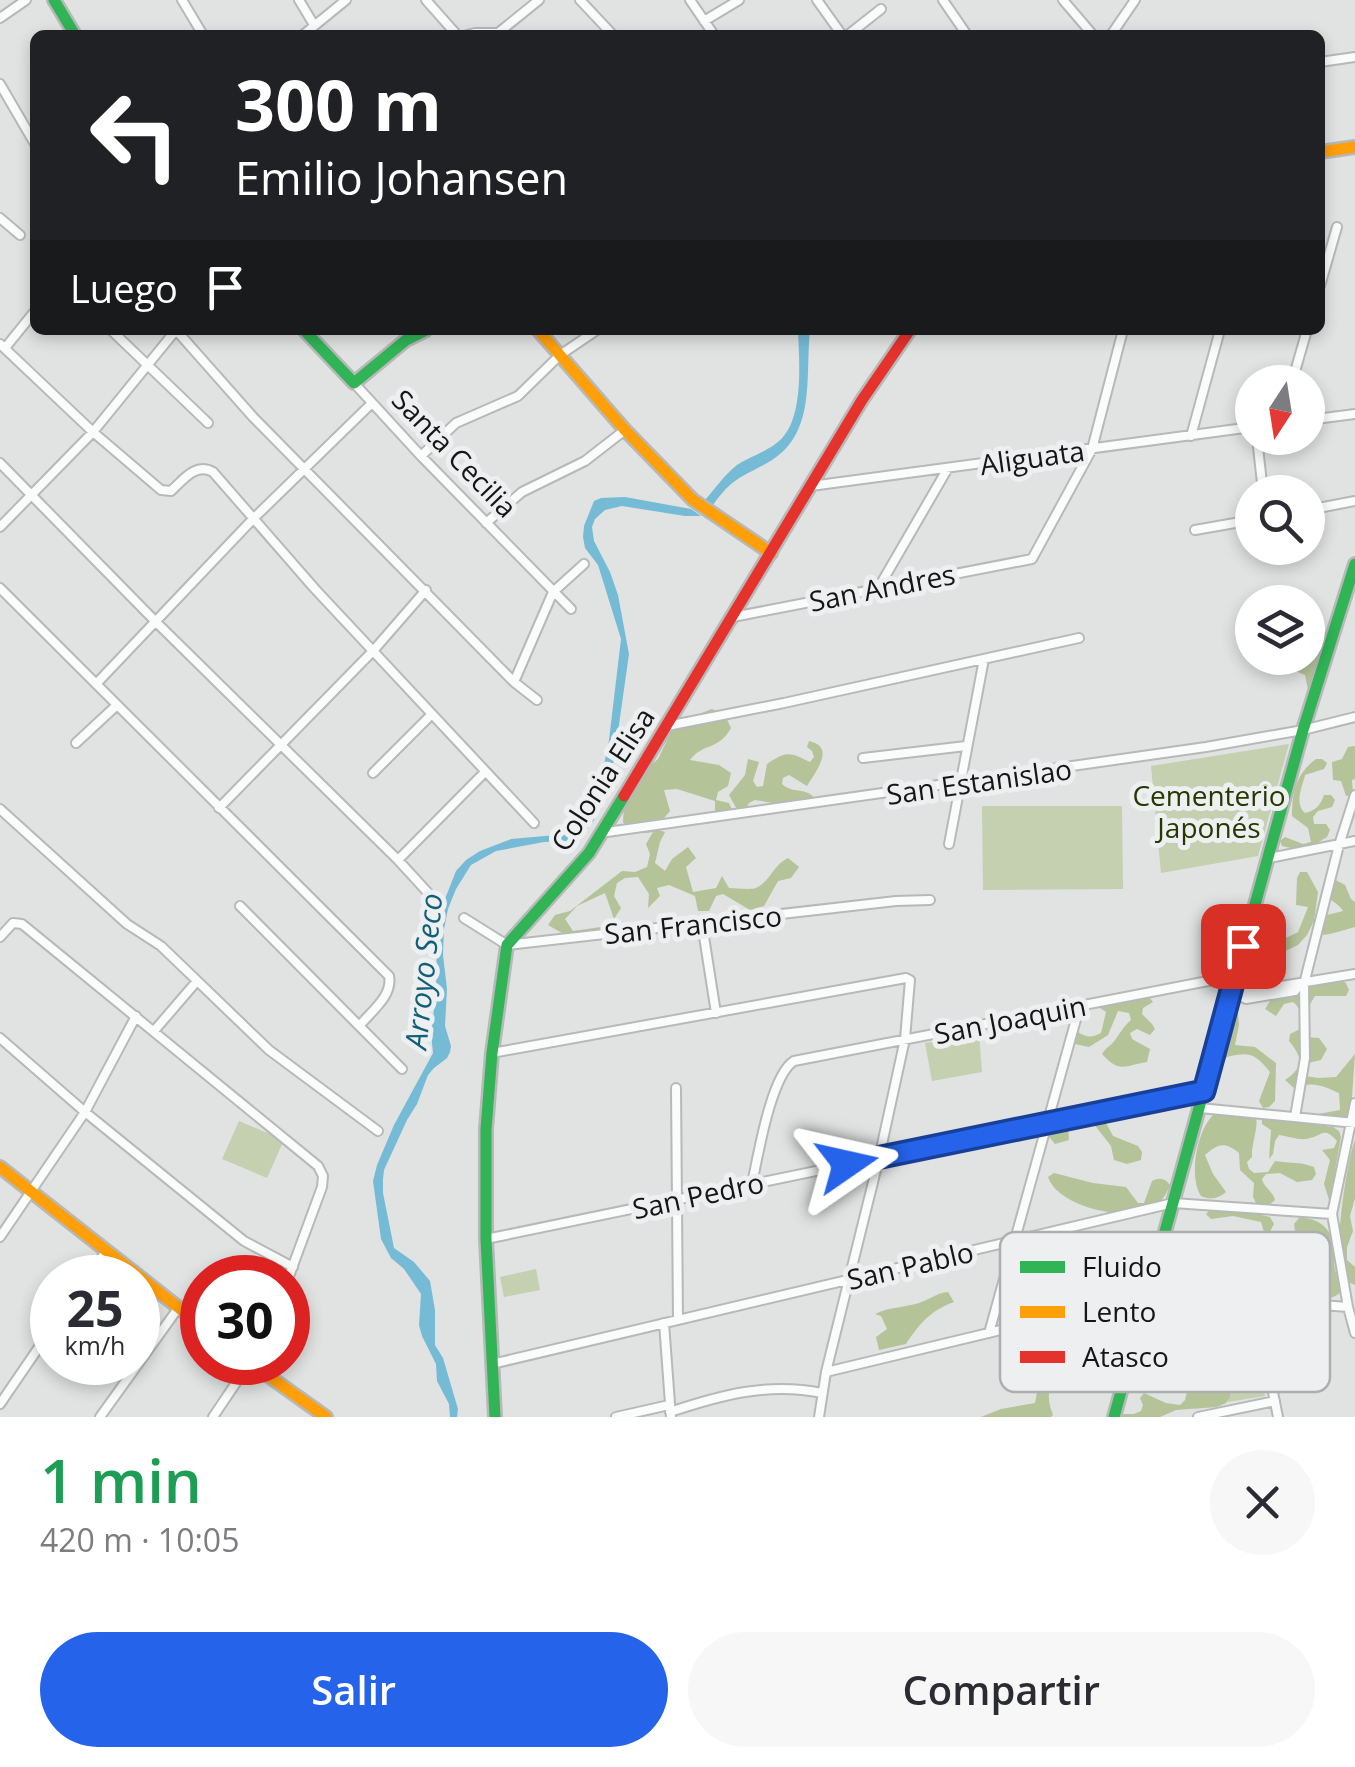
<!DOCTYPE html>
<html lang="es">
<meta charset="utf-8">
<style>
:root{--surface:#fff;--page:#f7f7f7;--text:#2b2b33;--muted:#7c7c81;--accent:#2563eb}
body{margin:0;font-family:"Open Sans",sans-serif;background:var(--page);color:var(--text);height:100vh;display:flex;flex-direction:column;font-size:38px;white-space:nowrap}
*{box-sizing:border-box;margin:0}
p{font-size:32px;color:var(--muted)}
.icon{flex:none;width:55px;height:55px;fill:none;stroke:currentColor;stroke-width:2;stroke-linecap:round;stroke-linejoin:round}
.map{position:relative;height:1417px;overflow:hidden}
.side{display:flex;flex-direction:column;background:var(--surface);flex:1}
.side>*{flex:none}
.guide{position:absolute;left:30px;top:30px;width:1295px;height:305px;border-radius:15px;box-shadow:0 5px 15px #0003;background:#202124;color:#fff;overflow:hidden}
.needle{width:65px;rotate:192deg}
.buttons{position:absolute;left:1235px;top:365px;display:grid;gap:20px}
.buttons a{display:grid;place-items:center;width:90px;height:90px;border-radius:50%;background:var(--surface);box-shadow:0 5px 15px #0003;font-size:50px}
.speed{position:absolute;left:30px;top:1255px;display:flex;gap:20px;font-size:50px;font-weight:700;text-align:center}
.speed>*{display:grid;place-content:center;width:130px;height:130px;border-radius:50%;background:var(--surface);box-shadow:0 5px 15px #0003;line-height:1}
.speed small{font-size:25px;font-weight:400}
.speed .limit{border:15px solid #d22;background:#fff;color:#111}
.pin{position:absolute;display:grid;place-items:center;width:85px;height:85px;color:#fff;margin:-42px;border-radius:20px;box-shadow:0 5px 15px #0006}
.me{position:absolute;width:110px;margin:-55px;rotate:79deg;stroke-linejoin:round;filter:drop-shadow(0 0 8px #0008)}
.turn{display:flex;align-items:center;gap:35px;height:210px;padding:0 40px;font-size:45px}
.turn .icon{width:130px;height:130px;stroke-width:2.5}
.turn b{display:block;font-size:70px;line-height:85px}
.then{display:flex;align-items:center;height:95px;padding:0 40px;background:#0003;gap:20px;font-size:38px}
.round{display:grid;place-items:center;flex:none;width:105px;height:105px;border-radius:52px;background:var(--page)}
.overview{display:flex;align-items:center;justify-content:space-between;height:170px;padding:0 40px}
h1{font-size:60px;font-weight:600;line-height:75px;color:#1e9e55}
.cta{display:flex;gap:20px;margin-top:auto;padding:20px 40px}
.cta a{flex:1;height:115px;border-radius:60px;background:var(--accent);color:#fff;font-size:40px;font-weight:600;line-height:115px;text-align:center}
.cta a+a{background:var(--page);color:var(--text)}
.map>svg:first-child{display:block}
</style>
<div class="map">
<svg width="1355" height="1417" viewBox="0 0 1355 1417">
<rect width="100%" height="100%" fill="#e1e2e2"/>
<!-- green -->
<path fill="#c4d0b0" d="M1289,744L1258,856L1161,873L1151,766Z
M982,806H1122L1123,889L983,890Z
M979,1034L982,1072L932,1081L925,1043Z
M239,1121L284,1140L267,1178L222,1159Z
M536,1269L540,1290L504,1297L500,1277Z
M1257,1355L1265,1396L1228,1402L1221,1362Z"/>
<!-- forest -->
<path fill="#b5c399" d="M1314,625L1320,626L1327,637L1313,684L1308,690L1305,675L1286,667V664L1292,659L1308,662L1319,651V644L1308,641V631Z
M712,709L725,715L731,728C718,751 704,742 690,760L719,765L731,773L728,786L718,792L716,800L729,803L734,814L730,813L727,819L715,812V801L677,789L664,790L670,811L655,829L665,832L660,842L655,863L665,871L672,859L688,847L696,858L686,867L693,892L716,888L722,876L729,888C737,888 749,890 756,888C770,882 773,865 788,858L799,867L791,878L778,881L764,906L750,910L723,894L716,896L709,911H698L695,896L669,885L657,888L660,896L648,908L649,894L638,877L625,878L617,883L614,896L621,908L614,919L605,893L577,906L565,919L573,931L601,927L614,931C580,943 579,943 548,925L555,915L570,911L622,871L635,872L647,867L650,854L646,844L653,832C640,835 633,832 623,822L625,788L658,759L671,732L699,714Z
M809,741C836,747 816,771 807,786L789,775L783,778L782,784C791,793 804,788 813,796L811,800L792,806L755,800L749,803L746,809L739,813L729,795L745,775L748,759L759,762L753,781L757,787L763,786L767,764C787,751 789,752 810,762L814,757L812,751L807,747Z
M1355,746V779L1352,780L1353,795L1346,796L1341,781L1333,780L1332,762L1342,759L1348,747Z
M1316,759H1322L1327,763L1324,769L1305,775C1302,788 1294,803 1305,813C1315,811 1321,805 1324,795H1331L1335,800L1332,807L1318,811L1313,817L1314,824H1326L1330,830L1327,837L1304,851L1282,846L1280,841L1285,837L1303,844L1311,842L1308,828L1292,816C1292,794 1296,773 1316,759Z
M1300,872H1307L1318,892L1314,921L1307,935L1298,945L1256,965H1239C1247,952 1251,948 1267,946L1257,936L1265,924L1270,926L1268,933L1272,939L1278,942L1298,932L1308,907L1296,905L1297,878Z
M1332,878L1345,885L1351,899L1355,902V927C1347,929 1327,936 1320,935L1323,916L1343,911C1338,903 1332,902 1327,896Z
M1334,977L1346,983L1349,990L1346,996H1315L1307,1009L1306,1037L1319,1038L1327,1049L1321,1060L1308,1063L1304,1069L1306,1076L1318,1078L1336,1077L1355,1054L1351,1111L1345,1119L1318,1114L1340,1110L1339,1093C1323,1086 1311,1080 1295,1089L1285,1080C1304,1067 1303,1058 1289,1041L1290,1034L1302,1028C1303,1018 1301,1008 1293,1002L1284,1004L1276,1016L1265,1009L1272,998Z
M1140,995L1148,996L1153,1002L1143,1008L1142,1014L1152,1024L1155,1029L1150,1035L1137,1029L1130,1033L1132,1039L1150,1049L1147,1062C1124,1066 1119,1073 1102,1054C1106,1047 1111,1046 1115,1040C1121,1032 1123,1027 1131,1020L1129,1013L1118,1011L1108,1035L1089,1047L1075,1044L1069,1039L1075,1030C1085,1037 1090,1039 1101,1033L1106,1012L1100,1008L1098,1002Z
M1231,1012L1238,1013L1239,1025L1235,1045L1255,1047L1276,1063L1275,1101L1269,1107L1263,1108L1259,1101L1270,1072C1256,1054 1249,1051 1227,1057L1220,1066V1077L1215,1081L1210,1076Z
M1076,1112C1101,1113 1102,1114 1113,1136L1138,1146L1142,1152L1141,1160L1127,1164L1114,1160L1111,1146L1093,1123L1073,1121L1068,1125L1069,1140L1055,1144L1046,1133V1125L1067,1113Z
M1217,1112L1255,1114C1260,1126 1251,1143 1252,1157L1247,1162L1249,1169L1254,1173L1268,1172L1275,1161C1292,1164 1299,1161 1314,1167L1316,1174L1312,1180L1297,1182L1280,1173L1266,1174L1262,1179C1264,1188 1273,1191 1275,1200C1269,1206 1264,1207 1256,1203L1253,1197L1254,1183L1240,1170L1239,1153C1225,1142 1219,1143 1205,1155L1213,1174L1226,1192C1218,1199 1210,1200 1201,1196C1188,1177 1197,1125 1217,1112Z
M1267,1113H1289L1309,1124L1333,1127L1339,1131L1341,1137L1335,1170V1191L1331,1206L1324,1184L1330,1160L1322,1150L1334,1148L1337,1141C1323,1125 1322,1137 1306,1139C1298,1140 1287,1136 1279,1135L1275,1141L1273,1154L1269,1159L1271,1130L1262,1124V1117Z
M1355,1140V1198L1350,1216L1353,1231L1347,1247V1260L1355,1267V1285L1346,1281C1344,1274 1341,1266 1340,1258C1336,1238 1347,1160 1355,1140Z
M1054,1173L1093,1183L1126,1187L1138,1203H1144L1152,1181C1160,1177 1165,1178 1170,1185C1167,1193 1163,1200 1156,1205C1132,1224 1058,1208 1048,1177Z
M1211,1209L1250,1212L1270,1217L1274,1224C1267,1237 1265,1243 1252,1249L1256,1262V1268L1241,1266C1233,1258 1228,1253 1232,1241H1254L1264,1232L1261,1222L1233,1216L1211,1219L1206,1214Z
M1299,1218C1316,1217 1331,1227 1334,1245C1335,1254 1333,1262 1335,1270C1338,1280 1341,1283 1340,1293C1311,1312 1279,1300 1248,1294V1286L1268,1284L1273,1280L1287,1282C1296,1294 1300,1295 1315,1293C1322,1284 1328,1279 1322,1268L1311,1267L1303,1274L1300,1267L1318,1256L1319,1249L1310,1237L1295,1231L1294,1224Z
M1079,1228C1080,1241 1067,1249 1068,1262L1082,1266L1089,1265L1100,1232L1106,1237L1104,1251L1109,1255L1124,1237L1139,1236L1146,1240L1148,1247L1146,1257C1133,1265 1101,1271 1084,1275L1085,1285L1120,1286L1128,1288L1127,1295C1094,1311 1038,1335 1003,1321C994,1313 990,1302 997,1291L1024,1285L1042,1297H1049C1058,1284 1051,1297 1054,1282C1057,1264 1068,1242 1079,1228Z
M948,1292L954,1302C931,1310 919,1324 906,1344L879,1350L876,1337L887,1329L881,1316L875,1314C890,1306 909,1308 924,1301C934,1297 937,1293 948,1292Z
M1212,1352H1219L1230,1381V1397L1226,1403L1217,1407L1176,1410L1160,1417H1118V1414H1134L1141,1411L1143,1405L1140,1398L1144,1393L1166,1403L1180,1405L1185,1400L1187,1392L1178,1380L1177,1373L1191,1370L1197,1375L1201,1387L1212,1386L1208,1360Z
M1099,1353L1112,1360C1096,1379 1083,1373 1061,1370C1049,1388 1045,1394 1053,1415L1051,1417H981L1001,1409L1035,1403L1038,1387L1031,1374L1039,1364L1051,1365L1076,1356Z"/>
<!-- water -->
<path fill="#76bbd5" d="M798,330H810C805,378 817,436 767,463C740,478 732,478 713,505L705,500C715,489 724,475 737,465C751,455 771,451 783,437C804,413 799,359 798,330Z
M625,497L691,509L701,516H685L622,506L605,510L595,519L592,527L594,541L610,572L618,595L629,654L614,760L605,794L593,822L582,835L566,841L544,842L496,851L471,865L456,889L448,909L444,929L443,955L447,989L445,1026L451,1046L450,1052L447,1058L434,1068L428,1075L417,1104L407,1120L384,1170L383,1179V1193L394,1248L414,1262L430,1281L435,1310V1345L443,1358L458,1409L457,1417H450L449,1404L437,1381L436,1364L422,1336L419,1325L421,1294L404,1269L391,1258L381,1239L373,1181L377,1165L394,1125L433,1053L431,1033L436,993L437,931L443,904L456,871L466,860L480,851L511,839L556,835L573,830L590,814L600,785L609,740L621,639L598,565L585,548L583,537L584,526L594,501L601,498Z"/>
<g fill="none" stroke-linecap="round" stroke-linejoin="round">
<defs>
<path id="street" d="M182,0L203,35
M299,0L314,25
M426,0L457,35
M580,0L613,35
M690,0L714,35
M817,0L842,35
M943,0L967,35
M1063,0L1093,35
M0,18L26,0
M704,21L739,0
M303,35L346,0
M467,35L475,33H498L539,0
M848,35L881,9
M1111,35L1135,0
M1320,62L1355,57
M0,84L35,144
M0,218L20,235
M1320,286L1337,227
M111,330L208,423
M176,330L253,417L514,682L537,700
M0,344L93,432L161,490L171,491C183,480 196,462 213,472L315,589L534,823
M5,348L35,311
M1292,382L1307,330
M354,383L421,456L571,609
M1308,420L1355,414
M1191,436L1220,330
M1257,438L1263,492
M421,456L456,423L518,396L560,355L597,330
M0,463L155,621L398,860L431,896
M811,486L1252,427
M1308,510L1355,501
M486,523L522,492L585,461L625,430
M0,527L93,432L176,330
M1195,530L1252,520
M879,587L948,468
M0,588L389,976C393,995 372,1011 360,1025
M733,617L1032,559L1092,449L1123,330
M514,682L553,592L584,564
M96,684L253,519L372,403
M667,726L784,703L1079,638
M76,743L117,705
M863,758L966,746
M373,773L432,714
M219,808L373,651L426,590
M0,809L127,924L161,946L269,1050L378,1131
M600,833L1206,747L1303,730L1355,717
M949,844L984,659
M1269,858L1355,841
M398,860L485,772
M240,906L402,1069
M464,918L507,945L896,901L930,900
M702,924L716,1013
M0,937L13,923L22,924L318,1166L323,1176L322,1187L288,1279
M1238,995L1246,999L1295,991L1299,985
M1241,995L1245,992L1355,974
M154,1031L197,981
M0,1038L85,1112L244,1241L293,1267
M492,1053L906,978L910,980L905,1039L879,1158L826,1372L819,1417
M676,1088L678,1320
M1355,1103L1332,1214L1348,1307L1355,1333
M1200,1108L1355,1123
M1295,1117L1305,1058L1304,984L1339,845L1355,795
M752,1184C758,1156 771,1075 794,1061L1234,976
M0,1237L85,1112L136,1016
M486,1239L1204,1091
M88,1278L106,1251
M1148,1292L1348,1307
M1254,1299L1278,1417
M664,1323L671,1417
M989,1333L1080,1005
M492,1364L1173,1203L1332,1214
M826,1372L1146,1295
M0,1404L52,1328
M670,1412C721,1395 768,1382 822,1393
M100,1417L179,1307
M213,1417L250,1362
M616,1417L669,1405
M1198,1417L1275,1401"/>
<path id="fast" d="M54,0L75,35
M304,330L354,383L406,340L426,330
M495,1417L486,1239V1129L492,1053L507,945L589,853L624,796
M1114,1417L1303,730L1355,564"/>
<path id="slow" d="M1320,152L1355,147
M538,330L625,430L693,500L771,553
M0,1167L202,1326
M249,1362L326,1417"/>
<path id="jam" d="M624,796L862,400L910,330"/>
</defs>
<!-- street casing -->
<use href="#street" stroke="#b7b8b8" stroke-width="12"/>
<!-- fast casing -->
<use href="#fast" stroke="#b7b8b8" stroke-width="16"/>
<!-- slow casing -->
<use href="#slow" stroke="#b7b8b8" stroke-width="16"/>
<!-- jam casing -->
<use href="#jam" stroke="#b7b8b8" stroke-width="16"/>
<!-- street -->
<use href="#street" stroke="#fafbfb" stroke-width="8"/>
<!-- fast -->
<use href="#fast" stroke="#30b455" stroke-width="11"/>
<!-- slow -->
<use href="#slow" stroke="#ff9f0a" stroke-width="11"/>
<!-- jam -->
<use href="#jam" stroke="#e5322d" stroke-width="11"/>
</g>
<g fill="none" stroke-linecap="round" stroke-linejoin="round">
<defs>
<path id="route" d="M847,1164L1204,1091L1243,946"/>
</defs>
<!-- route casing -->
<use href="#route" stroke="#184099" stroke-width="25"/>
<!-- route -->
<use href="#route" stroke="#2563eb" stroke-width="18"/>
</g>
<g text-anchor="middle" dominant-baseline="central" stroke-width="10" stroke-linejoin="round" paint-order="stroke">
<!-- street labels -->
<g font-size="28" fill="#151616" stroke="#edeff1">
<text transform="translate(455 453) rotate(46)">Santa Cecilia</text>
<text transform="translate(1032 457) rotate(-8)">Aliguata</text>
<text transform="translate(882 587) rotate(-11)">San Andres</text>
<text transform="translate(602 779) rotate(-57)">Colonia Elisa</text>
<text transform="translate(979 781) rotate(-8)">San Estanislao</text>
<text transform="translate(693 924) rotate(-6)">San Francisco</text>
<text transform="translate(1010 1019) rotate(-11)">San Joaquin</text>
<text transform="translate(698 1195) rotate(-12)">San Pedro</text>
<text transform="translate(910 1265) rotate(-13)">San Pablo</text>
</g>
<!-- park labels -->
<g font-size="28" fill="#293700" stroke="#edeff1">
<text x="1209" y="795">Cementerio<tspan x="1209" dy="32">Japonés</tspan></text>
</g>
<!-- water labels -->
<g font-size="30" font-style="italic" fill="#115f79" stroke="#edeff1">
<text transform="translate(423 971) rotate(-84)">Arroyo Seco</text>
</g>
</g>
<!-- legend -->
<rect x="1000" y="1232" width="330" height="160" rx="15" fill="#edeff1" stroke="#acaeaf" stroke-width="2.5"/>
<rect x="1020" y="1261" width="45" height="12" fill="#30b455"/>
<rect x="1020" y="1306" width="45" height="12" fill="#ff9f0a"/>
<rect x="1020" y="1351" width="45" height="12" fill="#e5322d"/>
<g font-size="28" fill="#151616">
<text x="1082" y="1277">Fluido</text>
<text x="1082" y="1322">Lento</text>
<text x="1082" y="1367">Atasco</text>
</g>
</svg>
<div class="buttons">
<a><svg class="needle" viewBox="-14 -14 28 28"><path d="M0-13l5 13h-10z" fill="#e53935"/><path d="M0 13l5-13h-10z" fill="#7c7c81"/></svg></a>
<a><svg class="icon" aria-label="search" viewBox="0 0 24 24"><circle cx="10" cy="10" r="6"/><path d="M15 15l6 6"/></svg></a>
<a><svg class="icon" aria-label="layers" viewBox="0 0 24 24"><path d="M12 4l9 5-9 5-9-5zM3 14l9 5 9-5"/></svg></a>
</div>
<div class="speed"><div>25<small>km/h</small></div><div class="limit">30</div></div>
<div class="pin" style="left:1243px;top:946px;background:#d93025"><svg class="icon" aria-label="arrive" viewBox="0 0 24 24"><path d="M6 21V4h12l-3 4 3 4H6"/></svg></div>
<svg class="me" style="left:847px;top:1164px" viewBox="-20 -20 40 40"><path d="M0-17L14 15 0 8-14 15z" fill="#2563eb" stroke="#fff" stroke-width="4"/></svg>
<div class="guide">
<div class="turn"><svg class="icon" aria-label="left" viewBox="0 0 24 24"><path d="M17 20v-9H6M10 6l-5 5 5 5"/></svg><div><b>300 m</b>Emilio Johansen</div></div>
<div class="then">Luego<svg class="icon" aria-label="arrive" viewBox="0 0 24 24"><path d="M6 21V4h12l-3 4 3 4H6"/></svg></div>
</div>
</div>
<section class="side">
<div class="overview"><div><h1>1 min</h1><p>420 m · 10:05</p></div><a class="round"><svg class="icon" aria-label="close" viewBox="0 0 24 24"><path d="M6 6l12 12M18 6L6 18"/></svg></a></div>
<div class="cta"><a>Salir</a><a>Compartir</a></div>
</section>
